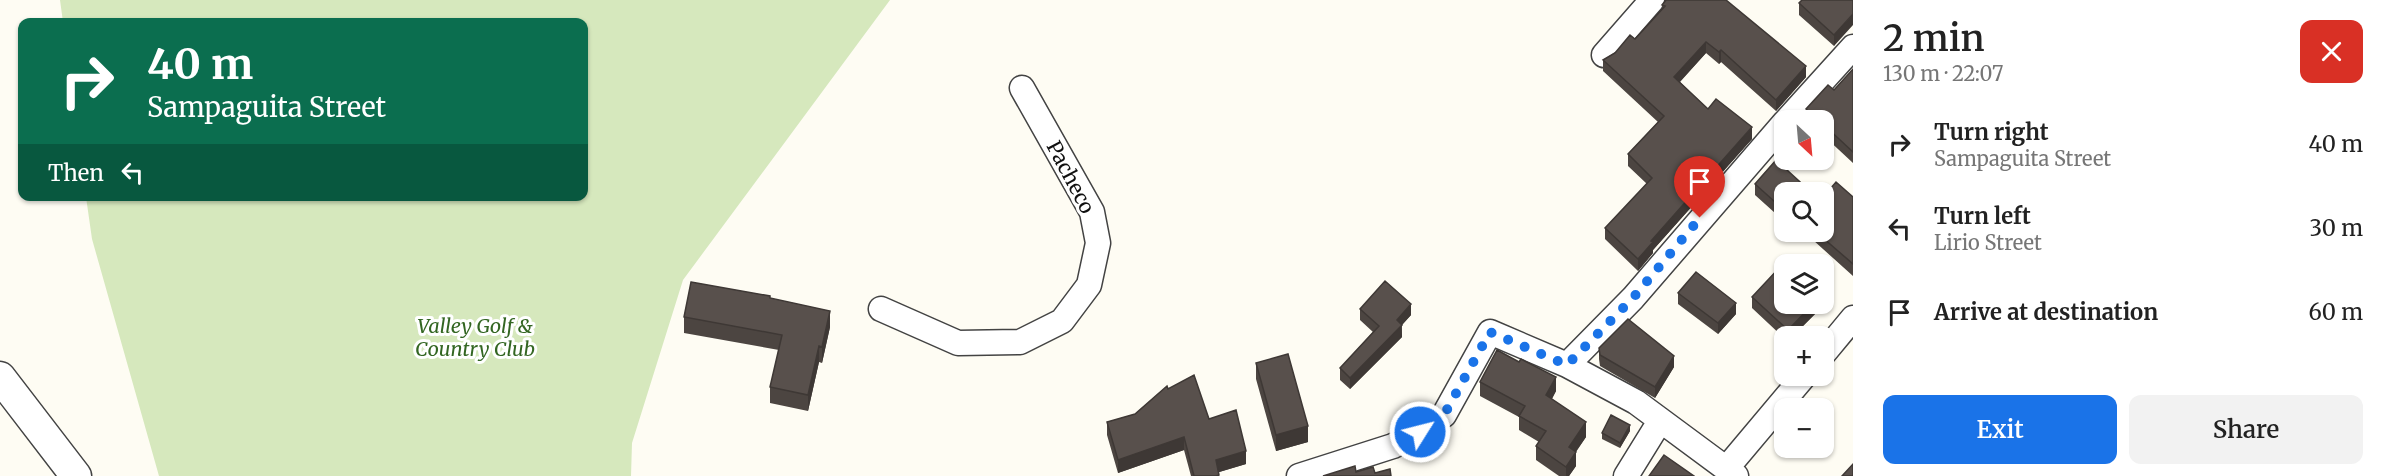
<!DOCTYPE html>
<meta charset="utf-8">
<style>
:root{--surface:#fff;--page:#f2f2f2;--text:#222;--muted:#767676;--accent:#1a73e8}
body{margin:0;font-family:Merriweather,serif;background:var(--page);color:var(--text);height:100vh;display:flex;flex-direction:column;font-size:22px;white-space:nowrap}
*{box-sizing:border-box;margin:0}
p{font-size:20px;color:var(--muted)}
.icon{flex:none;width:33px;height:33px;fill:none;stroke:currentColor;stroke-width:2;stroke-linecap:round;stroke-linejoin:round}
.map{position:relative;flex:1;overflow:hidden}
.sheet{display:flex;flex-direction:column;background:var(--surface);width:540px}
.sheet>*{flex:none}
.hud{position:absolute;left:18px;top:18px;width:570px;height:183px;border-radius:12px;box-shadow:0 2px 4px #0004;background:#0b6e4f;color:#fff;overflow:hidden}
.needle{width:39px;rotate:154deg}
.fabs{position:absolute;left:1774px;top:110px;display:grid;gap:12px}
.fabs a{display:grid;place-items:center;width:60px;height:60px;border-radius:12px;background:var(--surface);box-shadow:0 2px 4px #0004;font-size:30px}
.pin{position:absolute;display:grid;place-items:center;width:51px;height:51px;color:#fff;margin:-62px -26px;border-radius:50% 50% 50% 0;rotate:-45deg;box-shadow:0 0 6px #0007}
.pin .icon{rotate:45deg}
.me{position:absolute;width:66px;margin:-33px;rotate:54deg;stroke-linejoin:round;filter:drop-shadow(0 0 4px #0008)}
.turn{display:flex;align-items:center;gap:21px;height:126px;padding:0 30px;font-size:27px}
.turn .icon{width:78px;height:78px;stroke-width:2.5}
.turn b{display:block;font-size:42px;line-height:51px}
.then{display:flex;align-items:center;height:57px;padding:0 30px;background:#0003;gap:12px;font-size:22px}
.round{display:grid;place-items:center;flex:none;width:63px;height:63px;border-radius:12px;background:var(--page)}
.summary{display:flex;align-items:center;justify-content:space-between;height:102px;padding:0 30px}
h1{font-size:36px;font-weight:600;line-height:45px}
.primary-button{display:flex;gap:12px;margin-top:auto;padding:12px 30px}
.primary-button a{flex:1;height:69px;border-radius:12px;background:var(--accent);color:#fff;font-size:24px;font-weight:600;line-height:69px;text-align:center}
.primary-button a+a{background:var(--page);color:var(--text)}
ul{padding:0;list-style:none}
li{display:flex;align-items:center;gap:18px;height:84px;padding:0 30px}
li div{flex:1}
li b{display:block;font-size:22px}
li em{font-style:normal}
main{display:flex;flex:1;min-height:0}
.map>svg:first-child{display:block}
</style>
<main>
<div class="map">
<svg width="1853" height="476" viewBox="0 0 1853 476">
<rect width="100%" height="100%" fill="#fefcf3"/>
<!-- green -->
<path fill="#d6e8bd" d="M60,0H890L683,280L632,443L631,476H159L92,239L86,197L584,196V22H63Z"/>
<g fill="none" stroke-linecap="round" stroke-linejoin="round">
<defs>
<path id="minor" d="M1604,55L1652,0
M1787,120L1853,47
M881,309L958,343L1020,342L1062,321L1089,285L1098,243L1092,212L1022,88
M1824,353L1853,318
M1567,365L1633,298L1785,122
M1726,469L1805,375
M1299,476L1393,446L1420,432L1444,415L1490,332L1567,365L1636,402L1736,476
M1626,476L1660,421"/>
<path id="tertiary" d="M0,377L76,476"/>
</defs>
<!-- minor casing -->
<use href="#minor" stroke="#434343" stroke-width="27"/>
<!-- tertiary casing -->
<use href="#tertiary" stroke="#434343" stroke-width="33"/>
<!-- minor -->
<use href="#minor" stroke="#fff" stroke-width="24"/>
<!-- tertiary -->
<use href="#tertiary" stroke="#fff" stroke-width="30"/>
</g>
<!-- wall -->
<path fill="#4c4541" d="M1853,0L1834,46L1799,15V3Z
M1662,5L1806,77L1776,111L1721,62L1719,64L1706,53L1680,82L1708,109L1752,139L1653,250V253L1638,271L1605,239V228L1647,184L1628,166V154L1658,122L1603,71V60L1635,39L1662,9Z
M1853,69V163L1824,136V120H1806V109L1834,90Z
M1755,184L1785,192V222L1755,195Z
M1853,197V276L1803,231H1824Z
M1678,293L1736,314L1718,334L1678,304Z
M1752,297L1816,303V313L1793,336H1785V339L1752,308Z
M770,298L830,327L822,363L819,362L808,411L770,403V387L779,350L684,333V317Z
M1360,309L1411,315L1402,325V337L1350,389L1340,380V368L1373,332L1360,320Z
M1599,348L1674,367L1655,398L1600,366L1599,359Z
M1256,363L1308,442L1276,451L1256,379Z
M1480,382L1556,391L1552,399L1586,437L1576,452V466L1569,476H1559L1536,460V446L1539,442L1519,430V417L1480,396Z
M1168,389L1246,464L1219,472V476H1191L1184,450L1118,473L1107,435V422L1135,414Z
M1630,431L1620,448L1602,439V433Z"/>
<!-- shaded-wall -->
<path fill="#3e3835" d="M1853,14V25L1834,46V35Z
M1706,42V53L1674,88V77Z
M1721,50V62L1719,64V52Z
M1806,66V77L1776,111V100Z
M1752,127V139L1653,250V253L1638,271V259L1651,241Z
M1736,303V314L1718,334V323Z
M1814,303H1816V313L1793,336H1788V330Z
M1411,304V315L1401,326L1402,337L1350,389V378L1397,320Z
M830,311V327L822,363V347Z
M819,346V362L808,411V395Z
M1674,356V367L1655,398V387Z
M1556,377V391L1546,409V395Z
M1586,422V437L1569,461V447Z
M1630,425V431L1620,448V443Z
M1308,426V442L1276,451V435Z
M1184,437V450L1118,473V460Z
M1246,451V464L1216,473V460Z
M1576,452V466L1569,476H1566V467Z"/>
<!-- building -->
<path fill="#58504c" stroke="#3e3835" stroke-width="1.5" d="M1666,0H1726L1806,66L1776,100L1721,50L1719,52L1706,42L1674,77L1708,109L1716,99L1752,127L1651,241L1653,242L1638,259L1605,228L1652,178L1628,154L1664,116L1603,60L1615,53L1630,35L1635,39L1665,6L1662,5Z
M1802,0H1853V14L1834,35L1799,3Z
M1853,69V152L1824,125V120H1819L1806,109L1828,85L1834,90Z
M1776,160L1811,192H1785V211L1755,184Z
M1836,182L1853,197V264L1815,231H1824V196Z
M1780,267L1785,272V303H1814L1788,330L1752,297Z
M1696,272L1736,303L1718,323L1678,293Z
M1385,281L1411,304L1397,320L1402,325L1350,378L1340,368L1379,326L1360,309Z
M691,282L770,296V298L830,311L822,347L819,346L808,395L770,387L782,335L684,317Z
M1628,319L1674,356L1655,387L1600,355L1599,348Z
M1497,350L1519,362L1521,359L1556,377L1546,395L1586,422L1569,447L1576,452L1566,467L1536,446L1546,431L1519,416L1525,406L1480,382Z
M1288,354L1308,426L1276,435L1256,363Z
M1194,375L1209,419L1236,410L1246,451L1216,460L1219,475L1216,476H1194L1184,437L1118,460L1107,422L1135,414L1167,386L1168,389Z
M1611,415L1630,425L1620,443L1602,433Z
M1664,455L1694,476H1649Z
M1853,464V476H1842Z
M1355,466L1356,472L1373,467L1375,473L1390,469L1391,476H1323Z"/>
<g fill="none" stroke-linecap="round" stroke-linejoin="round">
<!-- route -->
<path stroke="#1a73e8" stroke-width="10" stroke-dasharray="0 18" d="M1420,432L1444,415L1490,332L1567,365L1633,298L1700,218"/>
</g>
<g text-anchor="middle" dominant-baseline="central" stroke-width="6" stroke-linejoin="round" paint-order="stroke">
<!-- street labels -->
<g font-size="20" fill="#101010" stroke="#fff">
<text transform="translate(1071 177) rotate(62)">Pacheco</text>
</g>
<!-- park labels -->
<g font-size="20" font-style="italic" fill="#362" stroke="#fff">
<text x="475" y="325">Valley Golf &amp;<tspan x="475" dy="23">Country Club</tspan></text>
</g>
</g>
</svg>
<div class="fabs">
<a><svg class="needle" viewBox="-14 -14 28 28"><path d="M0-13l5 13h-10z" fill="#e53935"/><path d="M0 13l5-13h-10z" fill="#767676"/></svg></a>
<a><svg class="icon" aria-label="search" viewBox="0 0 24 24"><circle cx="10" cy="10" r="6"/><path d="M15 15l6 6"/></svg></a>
<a><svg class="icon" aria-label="layers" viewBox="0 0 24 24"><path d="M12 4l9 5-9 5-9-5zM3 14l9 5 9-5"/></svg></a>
<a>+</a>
<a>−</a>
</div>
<div class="pin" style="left:1700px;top:218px;background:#d93025"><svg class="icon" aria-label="arrive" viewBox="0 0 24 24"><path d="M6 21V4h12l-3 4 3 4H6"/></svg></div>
<svg class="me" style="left:1420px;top:432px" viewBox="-20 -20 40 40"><circle r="17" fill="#1a73e8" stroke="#fff" stroke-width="3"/><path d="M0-11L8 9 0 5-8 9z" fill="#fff"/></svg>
<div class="hud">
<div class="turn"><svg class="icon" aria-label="right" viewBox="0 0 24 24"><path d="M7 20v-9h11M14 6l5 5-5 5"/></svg><div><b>40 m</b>Sampaguita Street</div></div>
<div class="then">Then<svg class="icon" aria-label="left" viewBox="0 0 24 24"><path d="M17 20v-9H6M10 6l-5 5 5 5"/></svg></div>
</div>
</div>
<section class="sheet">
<div class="summary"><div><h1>2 min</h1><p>130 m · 22:07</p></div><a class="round" style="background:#d93025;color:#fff"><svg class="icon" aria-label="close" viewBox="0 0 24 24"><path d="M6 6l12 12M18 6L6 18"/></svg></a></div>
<ul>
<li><svg class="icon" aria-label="right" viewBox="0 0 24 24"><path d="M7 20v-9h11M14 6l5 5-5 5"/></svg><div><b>Turn right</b><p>Sampaguita Street</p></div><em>40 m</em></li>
<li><svg class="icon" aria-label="left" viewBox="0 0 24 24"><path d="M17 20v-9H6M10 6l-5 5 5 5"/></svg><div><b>Turn left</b><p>Lirio Street</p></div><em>30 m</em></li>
<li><svg class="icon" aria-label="arrive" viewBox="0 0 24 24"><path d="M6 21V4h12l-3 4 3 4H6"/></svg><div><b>Arrive at destination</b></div><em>60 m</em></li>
</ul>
<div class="primary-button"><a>Exit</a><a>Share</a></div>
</section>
</main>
